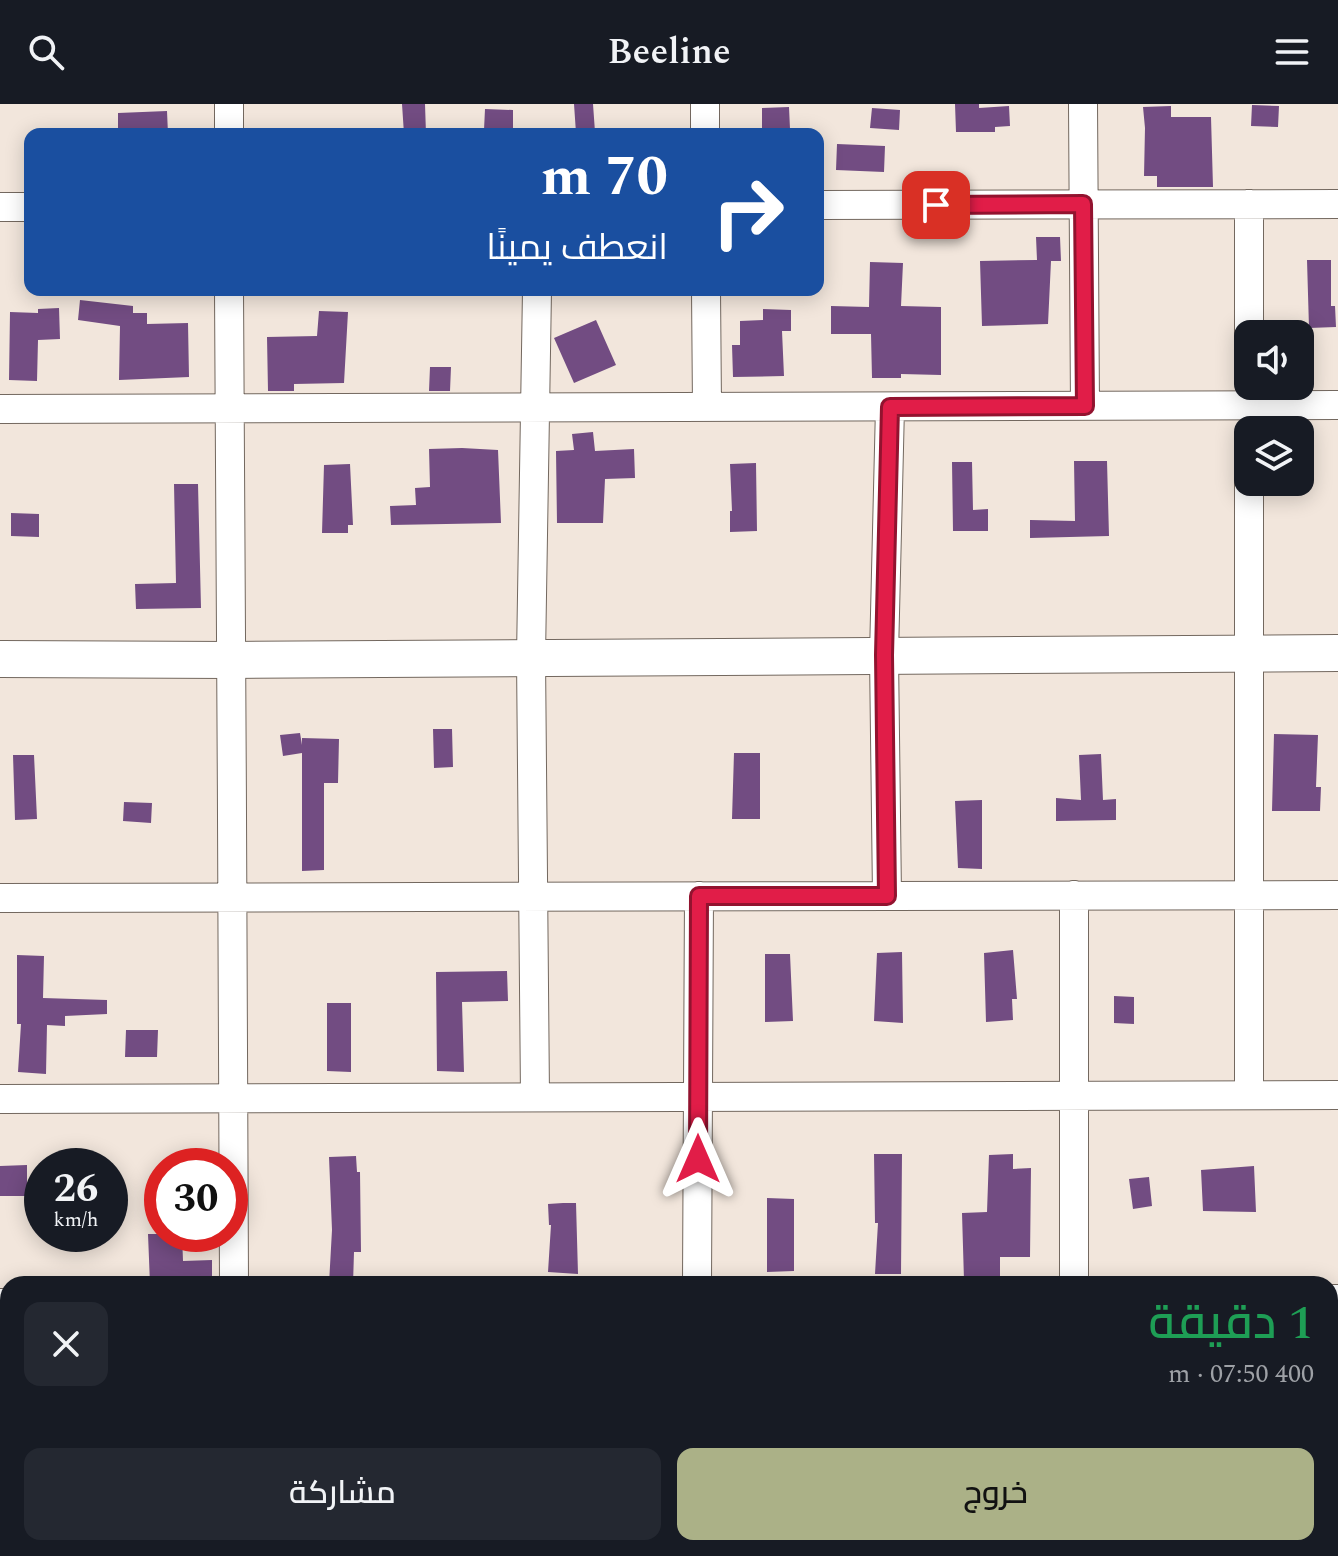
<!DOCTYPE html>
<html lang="ar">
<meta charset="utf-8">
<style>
:root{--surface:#171b24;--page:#242831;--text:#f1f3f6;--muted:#9ea1a6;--accent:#abb187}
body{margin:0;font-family:Spectral,Cairo,serif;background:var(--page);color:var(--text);direction:rtl;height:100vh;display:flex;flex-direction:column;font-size:30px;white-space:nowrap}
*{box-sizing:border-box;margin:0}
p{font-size:26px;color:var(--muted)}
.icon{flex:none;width:44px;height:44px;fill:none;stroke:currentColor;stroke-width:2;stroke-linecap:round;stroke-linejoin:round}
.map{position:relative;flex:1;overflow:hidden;direction:ltr}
.sheet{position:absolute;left:0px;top:1172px;width:1338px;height:280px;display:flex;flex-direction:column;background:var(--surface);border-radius:24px 24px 0 0;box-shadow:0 4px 20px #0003;direction:rtl}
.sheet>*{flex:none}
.guide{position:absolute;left:24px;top:24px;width:800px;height:168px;border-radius:16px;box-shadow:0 4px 20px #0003;direction:rtl;background:#1a4fa0;color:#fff;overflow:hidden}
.buttons{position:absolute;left:1234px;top:216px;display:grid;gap:16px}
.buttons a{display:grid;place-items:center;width:80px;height:80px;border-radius:16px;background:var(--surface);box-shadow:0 4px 20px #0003;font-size:40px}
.speed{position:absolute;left:24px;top:1044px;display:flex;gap:16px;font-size:40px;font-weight:700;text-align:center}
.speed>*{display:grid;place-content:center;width:104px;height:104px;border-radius:50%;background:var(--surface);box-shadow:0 4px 20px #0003;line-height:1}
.speed small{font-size:20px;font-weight:400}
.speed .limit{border:12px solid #d22;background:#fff;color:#111}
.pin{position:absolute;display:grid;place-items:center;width:68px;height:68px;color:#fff;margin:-34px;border-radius:16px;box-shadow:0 4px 12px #0006}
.me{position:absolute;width:88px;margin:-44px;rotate:0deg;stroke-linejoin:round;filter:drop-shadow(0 0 6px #0008)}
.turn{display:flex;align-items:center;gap:28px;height:168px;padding:0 24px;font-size:36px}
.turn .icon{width:104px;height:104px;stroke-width:2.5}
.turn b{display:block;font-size:56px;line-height:68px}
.round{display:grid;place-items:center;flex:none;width:84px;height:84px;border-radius:16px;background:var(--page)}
.overview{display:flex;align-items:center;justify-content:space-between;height:136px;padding:0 24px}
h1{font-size:48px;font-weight:600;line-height:60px;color:#1e9e55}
.primary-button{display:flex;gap:16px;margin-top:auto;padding:16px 24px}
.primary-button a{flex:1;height:92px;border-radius:16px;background:var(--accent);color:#111;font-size:32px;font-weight:600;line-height:92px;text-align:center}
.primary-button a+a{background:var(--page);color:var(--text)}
header{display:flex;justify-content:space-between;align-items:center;height:104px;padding:0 24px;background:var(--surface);font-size:36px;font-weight:600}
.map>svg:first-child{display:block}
</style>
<header><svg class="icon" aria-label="menu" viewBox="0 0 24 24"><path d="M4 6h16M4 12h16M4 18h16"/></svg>Beeline<svg class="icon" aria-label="search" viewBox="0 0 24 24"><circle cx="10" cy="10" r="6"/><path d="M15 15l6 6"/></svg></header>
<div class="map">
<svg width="1338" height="1452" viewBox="0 0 1338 1452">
<rect width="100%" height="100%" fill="#f2e6dc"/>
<!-- building -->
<path fill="#724c82" d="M402,0H425L426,30H404Z
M574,0H593L595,28L576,29Z
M955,0H979V4L1009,2L1010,22L995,23V28H956Z
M1252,1L1279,2L1278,23L1251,22Z
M1171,2V13H1211L1213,83H1157V72H1144L1145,24L1143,3Z
M789,3L790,25L762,26V4Z
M872,4L900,6L899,26L870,24Z
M485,5L513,6V27L484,26Z
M167,7L168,30L118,29V9Z
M837,40L885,42L884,68L836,66Z
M1036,133H1060L1061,157H1051L1048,220L982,222L980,157L1037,156Z
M1307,156H1331V202H1335L1336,223L1309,224Z
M870,158L903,159L901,202L941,203V271L901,270V274H872L871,230H831V202L869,203Z
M80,196L133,202V209H147V220L188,219L189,273L119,276L120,222L78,216Z
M59,204L60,235L38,236L37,277L9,276L10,208L38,209V205Z
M763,205L791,206V227H782L784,272L733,273L732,241H740V217L763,216Z
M319,207L348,208L344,279L294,280V287H268L267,233L317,232Z
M596,216L616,261L574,279L554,234Z
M430,263H451L450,287H429Z
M593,328L595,347L634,345L635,374L605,375L603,419H557L556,347L574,346L572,330Z
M462,344L498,346L501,419L391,421L390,402L416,401L415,384L430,383L429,345Z
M1074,357H1107L1109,432L1030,434V416L1075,417Z
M952,358H972L973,406L988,405V427H953Z
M756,359L757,427L730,428V407H732L730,360Z
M350,360L353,421H348V429H322L324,361Z
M174,380H198L201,504L136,505L135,480L176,479Z
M11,409L39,410V433L11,432Z
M433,625H452L453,663L434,664Z
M300,629L302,641V634L339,635L338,679H324V766L302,767V649L283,652L280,631Z
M1274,630L1318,631L1316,683H1321L1320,707H1272Z
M734,649H760V715H732Z
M1101,650L1103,696L1116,695V716L1056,717V694L1081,696L1079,651Z
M13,651H34L37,715L15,716Z
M982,696V765L958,764L955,697Z
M124,698L152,699L151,719L123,717Z
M1013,846L1017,895H1012L1013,916L986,918L984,849Z
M902,848L903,919L874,917L877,849Z
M765,850H790L793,917L765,918Z
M17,851L44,852L43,894L107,896V910L65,912V922L47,921L46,970L18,968L21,920H17Z
M507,867L508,897L462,898L464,968L437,967L436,868Z
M1114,892L1134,893V920L1114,919Z
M327,899H351V968L327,967Z
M126,926H158L157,953H125Z
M874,1050H902L901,1170H875L878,1119H875Z
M1013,1050V1065L1031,1064L1030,1153H1000V1174L964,1176L962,1109L987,1108L989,1051Z
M356,1052L357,1068H360L361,1148H354L353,1180H329L332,1126L329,1053Z
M27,1061V1092H0V1062Z
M1254,1062L1256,1108L1203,1107L1201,1066Z
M1149,1073L1152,1102L1133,1105L1129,1075Z
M767,1094L794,1095V1167L767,1168Z
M563,1099H576L578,1170L548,1168L551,1121H549L548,1100Z
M148,1130H182L183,1157L212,1156V1180H150Z"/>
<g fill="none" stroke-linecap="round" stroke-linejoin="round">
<defs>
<path id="minor" d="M229,0V30
M1083,0L1085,302
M705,30V0
M1249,100V230
M818,101L1338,100
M0,103H30
M229,186C230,517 234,849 234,1180
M706,186L707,303
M0,305L1338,301
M1249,378V991
M1074,791V1180
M887,792L884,551L890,303
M0,794L1338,791
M535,993L531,553L537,186
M0,995L1338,991
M697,1180L699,792
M1330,1195H1338
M0,1199H8
M1330,1389H1338
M0,1394H8
M235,1444V1452
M698,1444L699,1452
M1074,1444V1452
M534,1452V1444
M1240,1452V1444"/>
<path id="tertiary" d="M0,555L230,556L1338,549"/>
</defs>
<!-- minor casing -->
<use href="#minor" stroke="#73685f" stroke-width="30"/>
<!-- tertiary casing -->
<use href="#tertiary" stroke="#73685f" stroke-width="38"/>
<!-- minor -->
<use href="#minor" stroke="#fff" stroke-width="28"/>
<!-- tertiary -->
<use href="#tertiary" stroke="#fff" stroke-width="36"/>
</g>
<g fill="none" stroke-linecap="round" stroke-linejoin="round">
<defs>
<path id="route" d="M698,1055L699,792H887L884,551L890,303L1085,302L1083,100L936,101"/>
</defs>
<!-- route casing -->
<use href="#route" stroke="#92132f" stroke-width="20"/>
<!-- route -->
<use href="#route" stroke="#e11d48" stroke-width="14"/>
</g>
</svg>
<div class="buttons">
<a><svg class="icon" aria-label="sound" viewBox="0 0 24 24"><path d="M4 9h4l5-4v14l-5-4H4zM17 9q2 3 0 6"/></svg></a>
<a><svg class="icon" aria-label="layers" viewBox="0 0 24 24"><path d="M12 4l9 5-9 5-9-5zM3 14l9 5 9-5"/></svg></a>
</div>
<div class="speed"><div>26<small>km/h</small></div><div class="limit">30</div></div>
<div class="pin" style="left:936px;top:101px;background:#d93025"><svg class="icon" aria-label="arrive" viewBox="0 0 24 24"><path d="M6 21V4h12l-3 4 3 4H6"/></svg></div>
<svg class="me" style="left:698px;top:1055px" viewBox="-20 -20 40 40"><path d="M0-17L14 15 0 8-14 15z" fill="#e11d48" stroke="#fff" stroke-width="4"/></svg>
<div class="guide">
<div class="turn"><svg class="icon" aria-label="right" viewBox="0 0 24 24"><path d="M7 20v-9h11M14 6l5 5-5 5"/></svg><div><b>70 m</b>انعطف يمينًا</div></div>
</div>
<section class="sheet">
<div class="overview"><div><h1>1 دقيقة</h1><p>400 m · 07:50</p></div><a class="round"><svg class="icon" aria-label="close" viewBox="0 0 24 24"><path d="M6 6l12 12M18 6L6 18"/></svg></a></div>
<div class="primary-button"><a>خروج</a><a>مشاركة</a></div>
</section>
</div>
